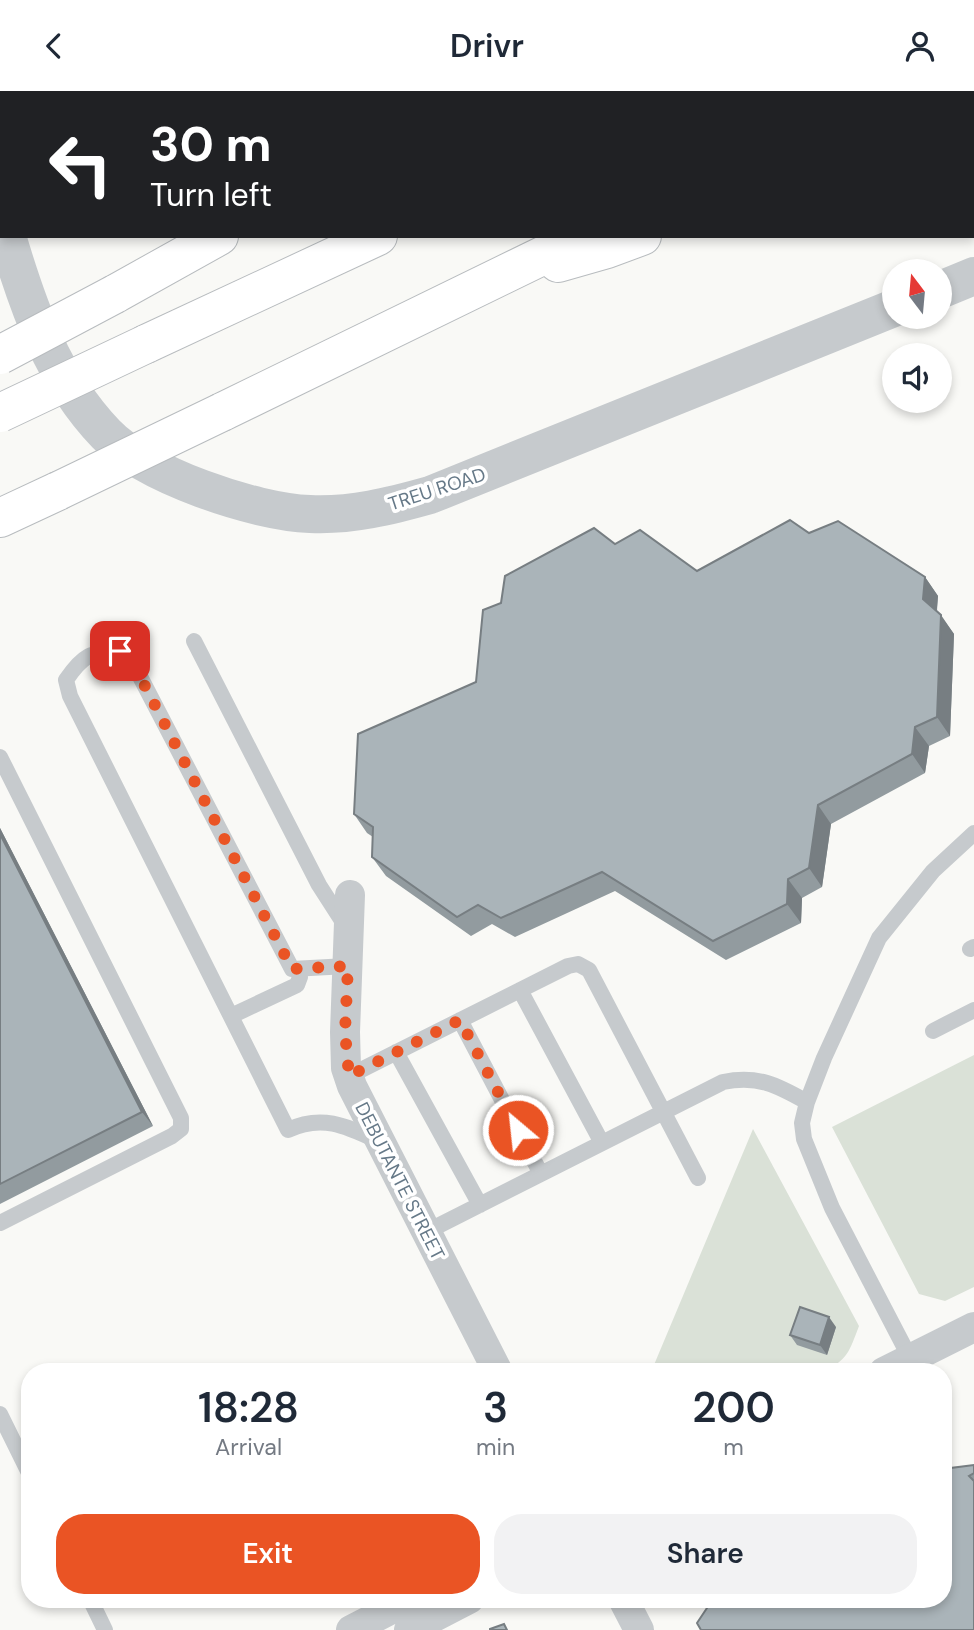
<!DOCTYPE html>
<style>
:root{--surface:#fff;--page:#f2f2f3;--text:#1f2937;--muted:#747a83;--accent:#ea5424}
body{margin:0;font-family:"DM Sans",sans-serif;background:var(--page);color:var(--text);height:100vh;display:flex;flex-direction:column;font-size:26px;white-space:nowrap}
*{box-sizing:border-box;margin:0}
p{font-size:23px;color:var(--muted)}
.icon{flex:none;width:38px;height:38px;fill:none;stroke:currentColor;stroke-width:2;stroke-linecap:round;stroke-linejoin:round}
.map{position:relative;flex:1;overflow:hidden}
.sheet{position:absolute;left:21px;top:1272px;width:931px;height:245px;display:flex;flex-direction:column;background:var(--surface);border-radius:28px;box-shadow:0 4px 10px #0003}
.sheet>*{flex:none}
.hud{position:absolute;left:0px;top:0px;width:975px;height:147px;box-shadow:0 4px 10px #0003;background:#202124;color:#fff;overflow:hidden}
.needle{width:46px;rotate:344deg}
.tools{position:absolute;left:882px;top:168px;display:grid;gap:14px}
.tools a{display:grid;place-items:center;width:70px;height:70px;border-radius:50%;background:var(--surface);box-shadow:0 4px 10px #0003;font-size:35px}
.pin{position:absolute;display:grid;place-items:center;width:60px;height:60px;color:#fff;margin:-30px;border-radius:14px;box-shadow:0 4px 10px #0006}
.me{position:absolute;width:77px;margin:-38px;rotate:332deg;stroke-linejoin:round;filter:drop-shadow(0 0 5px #0008)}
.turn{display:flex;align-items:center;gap:24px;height:147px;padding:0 35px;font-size:32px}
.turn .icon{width:91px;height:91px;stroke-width:2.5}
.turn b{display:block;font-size:49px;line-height:60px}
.eta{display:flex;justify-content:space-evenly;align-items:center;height:119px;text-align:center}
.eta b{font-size:42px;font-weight:600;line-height:49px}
.button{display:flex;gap:14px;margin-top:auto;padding:14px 35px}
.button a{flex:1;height:80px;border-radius:28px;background:var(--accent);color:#fff;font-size:28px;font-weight:600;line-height:80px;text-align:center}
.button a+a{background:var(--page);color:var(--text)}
header{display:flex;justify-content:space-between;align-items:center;height:91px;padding:0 35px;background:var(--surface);font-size:32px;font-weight:600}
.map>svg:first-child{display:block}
</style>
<header><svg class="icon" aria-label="back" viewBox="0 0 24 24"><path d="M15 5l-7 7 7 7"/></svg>Drivr<svg class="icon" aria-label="person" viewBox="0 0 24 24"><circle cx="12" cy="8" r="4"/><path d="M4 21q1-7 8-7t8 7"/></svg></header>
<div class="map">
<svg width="974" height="1539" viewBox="0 0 974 1539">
<rect width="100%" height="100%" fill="#f9f9f6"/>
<!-- green -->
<path fill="#dae1d7" d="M974,964V1196L945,1210L919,1203L832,1036Z
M753,1038L859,1235C849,1261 848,1269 822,1281H651Z"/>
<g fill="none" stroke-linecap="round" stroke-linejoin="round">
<defs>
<path id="motorway" d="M481,2L484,0
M686,2L690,0
M880,2L884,0
M973,37L974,36
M558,172L607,158L642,145
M115,203L219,145
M146,253L378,145
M222,321L583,145
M0,427L58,400"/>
</defs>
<!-- motorway casing -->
<use href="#motorway" stroke="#b8bcbf" stroke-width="40"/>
<!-- service -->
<path stroke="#c6cacd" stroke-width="16" d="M130,0L131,2
M200,2L203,0
M194,550L319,794L346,836
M0,666L181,1027V1038L172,1045L0,1132
M970,858L974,856
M347,875L292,878L133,572L120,560C90,561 83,564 66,589L70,605L288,1039C322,1023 346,1035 378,1050
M520,899L602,1052
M231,925L297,894L300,886V879
M460,929L541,1083
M933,940L974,919
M396,961L480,1114
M349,985L568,875L578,873L589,879L698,1087
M426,1141L723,991C758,984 777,994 807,1011
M910,1267L832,1117L804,1048L802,1032L807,1011L824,967L879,847L933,780L974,742
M0,1323L30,1384
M90,1508L105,1539"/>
<!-- minor -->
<path stroke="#c6cacd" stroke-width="30" d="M350,804L345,941L346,977L352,995L498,1281
M884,1281L974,1236
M623,1508L639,1539
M351,1539L411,1508
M409,1539L469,1508"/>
<!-- tertiary -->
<path stroke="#c6cacd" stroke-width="38" d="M7,145C28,216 53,288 106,343C145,384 254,421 310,423C351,425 391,415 430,404L894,217
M940,199L974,185"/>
<!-- motorway -->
<use href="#motorway" stroke="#fff" stroke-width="38"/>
<defs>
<path id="motorway-bridge" d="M0,264L115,203
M0,322L146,253
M58,400L222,321"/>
</defs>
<!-- motorway-bridge casing -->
<use href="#motorway-bridge" stroke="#b8bcbf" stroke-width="40" stroke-linecap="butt"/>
<!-- motorway-bridge -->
<use href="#motorway-bridge" stroke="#fff" stroke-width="38"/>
</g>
<!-- wall -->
<path fill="#929b9f" d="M160,0H175L172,2H161Z
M809,442L925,486L938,505L937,520L954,543L950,645L929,655L925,682L831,733L822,796L802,807L801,832L726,869L615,800L515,846L492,833L471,845L386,785L372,766L373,746L367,742L354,723L476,591L501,512L615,453L697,480Z
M0,737L153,1035L0,1113Z
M836,1236L827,1264L797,1254L790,1244Z
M974,1374V1539L943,1378Z"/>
<!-- shaded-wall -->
<path fill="#777e82" d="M925,486L938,505L936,527L923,508Z
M941,524L954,543L950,645L937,626Z
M915,636L929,655L925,682L912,663Z
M818,714L831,733L822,796L809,777Z
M0,737L153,1035L142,1021L0,743Z
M788,788L802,807L801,832L787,813Z
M829,1226L836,1236L827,1264L820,1254Z"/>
<!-- building -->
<path fill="#aab4b9" stroke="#777e82" stroke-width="2" d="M790,429L809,442L838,430L925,486L923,508L941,524L937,626L915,636L912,663L818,714L809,777L788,788L787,813L713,850L602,781L501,827L478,814L457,826L372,766L373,736L354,723L358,643L476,591L483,519L501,512L505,485L594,437L615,453L640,439L697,480Z
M0,743L142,1021L0,1093Z
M800,1216L829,1226L820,1254L790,1244Z
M974,1374V1382L969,1385L974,1390V1539H701L697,1532L713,1508H943V1378Z
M504,1533L507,1539H490V1538Z"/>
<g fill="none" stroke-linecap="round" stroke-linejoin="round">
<!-- route -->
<path stroke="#ea5424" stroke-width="12" stroke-dasharray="0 21.6" d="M120,560L133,572L292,878L348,875L345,941L349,985L460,929L518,1039"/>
</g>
<g text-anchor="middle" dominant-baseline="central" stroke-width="7" stroke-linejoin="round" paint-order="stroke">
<!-- street labels -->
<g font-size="19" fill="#667988" stroke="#fff">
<text transform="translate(437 398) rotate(-18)">TREU ROAD</text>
<text transform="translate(400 1090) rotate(63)">DEBUTANTE STREET</text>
</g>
</g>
</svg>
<div class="tools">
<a><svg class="needle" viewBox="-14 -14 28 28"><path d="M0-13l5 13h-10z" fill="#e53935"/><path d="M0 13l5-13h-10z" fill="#747a83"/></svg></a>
<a><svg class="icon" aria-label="sound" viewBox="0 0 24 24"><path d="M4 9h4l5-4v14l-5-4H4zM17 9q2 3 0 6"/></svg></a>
</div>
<div class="pin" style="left:120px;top:560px;background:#d93025"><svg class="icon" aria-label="arrive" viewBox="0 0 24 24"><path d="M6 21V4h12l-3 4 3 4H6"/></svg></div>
<svg class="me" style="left:518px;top:1039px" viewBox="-20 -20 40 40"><circle r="17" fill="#ea5424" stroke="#fff" stroke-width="3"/><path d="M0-11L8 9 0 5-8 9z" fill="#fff"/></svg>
<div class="hud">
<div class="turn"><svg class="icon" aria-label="left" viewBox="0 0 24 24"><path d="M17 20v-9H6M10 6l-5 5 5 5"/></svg><div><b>30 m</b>Turn left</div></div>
</div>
<section class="sheet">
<div class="eta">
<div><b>18:28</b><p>Arrival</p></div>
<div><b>3</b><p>min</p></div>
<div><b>200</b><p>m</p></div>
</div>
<div class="button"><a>Exit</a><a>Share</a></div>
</section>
</div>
